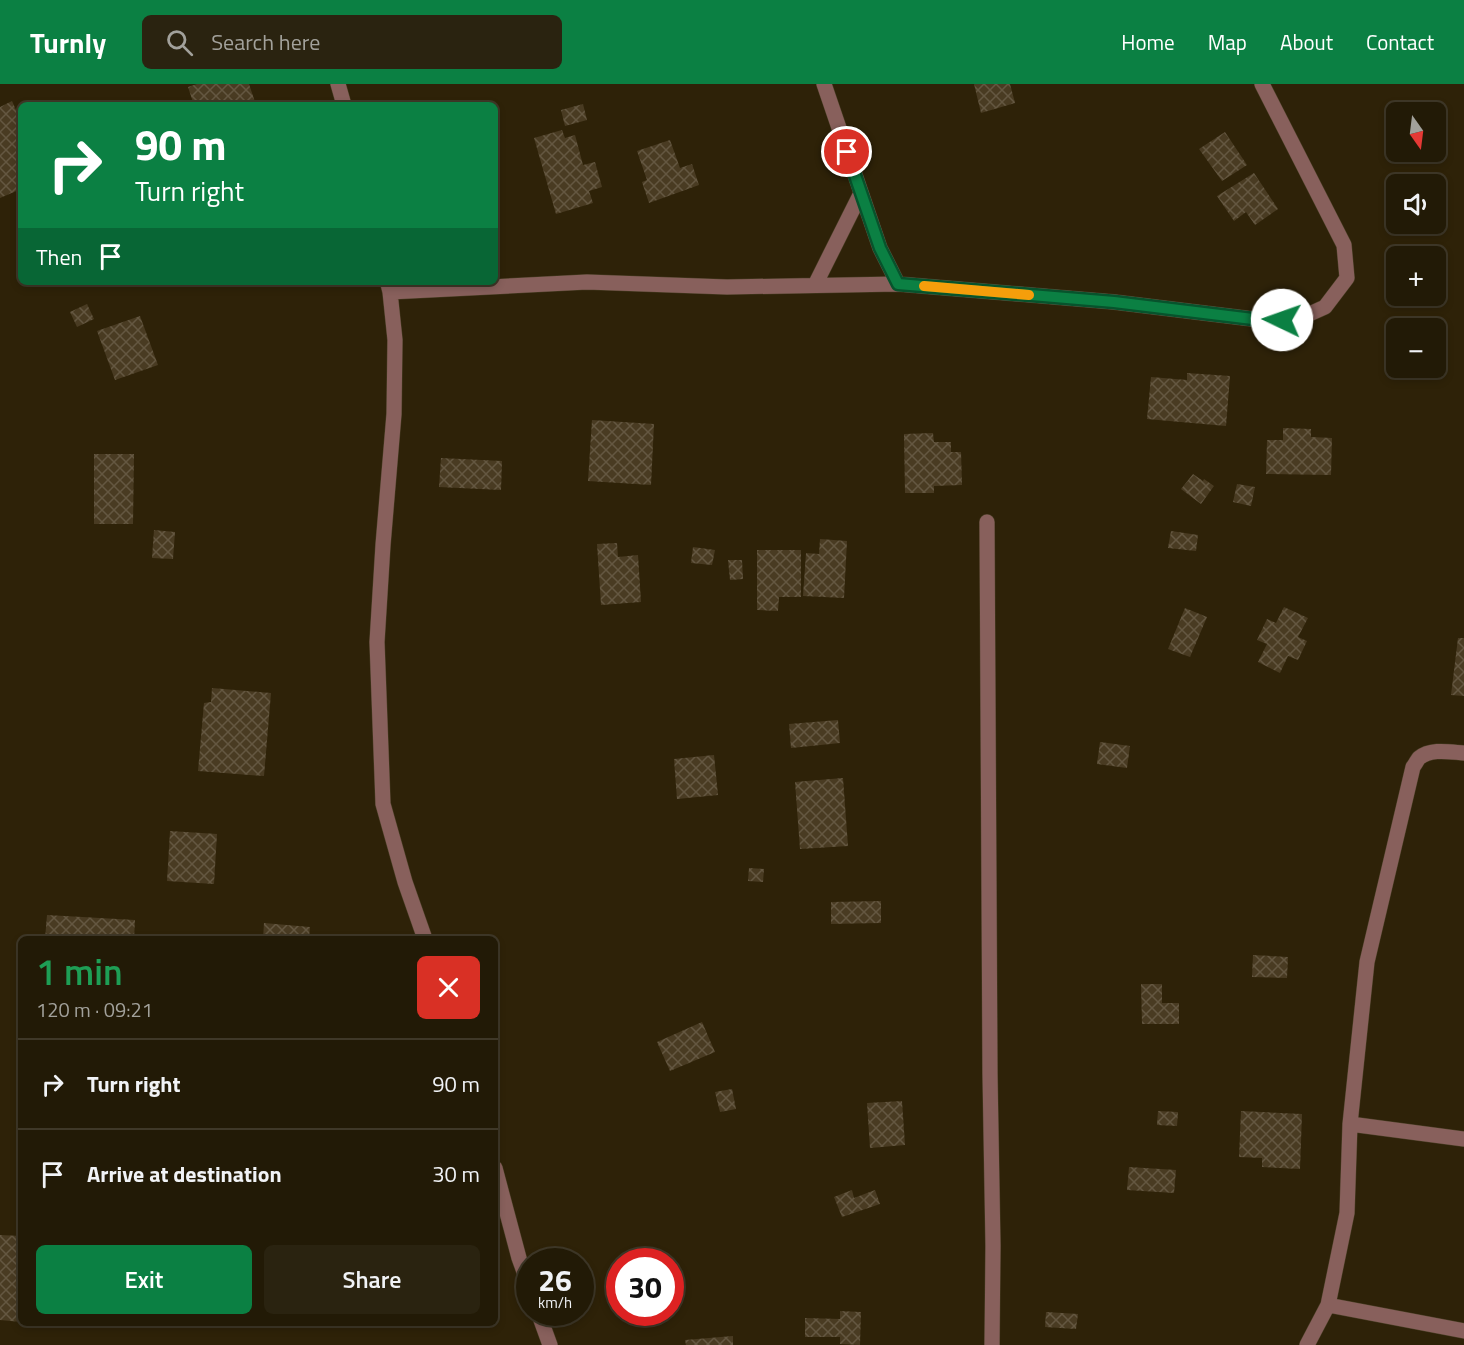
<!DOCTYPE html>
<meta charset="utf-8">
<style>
:root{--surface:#221a06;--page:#2a2310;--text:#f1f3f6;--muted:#a2a19b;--line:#3f3828;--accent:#0b8043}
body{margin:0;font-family:"Titillium Web",sans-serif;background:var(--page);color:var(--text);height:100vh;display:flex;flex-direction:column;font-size:22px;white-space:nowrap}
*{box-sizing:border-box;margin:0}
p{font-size:20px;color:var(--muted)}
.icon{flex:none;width:33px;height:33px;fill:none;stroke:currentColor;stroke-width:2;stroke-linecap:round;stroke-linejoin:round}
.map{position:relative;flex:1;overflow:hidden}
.side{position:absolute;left:18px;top:852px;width:480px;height:390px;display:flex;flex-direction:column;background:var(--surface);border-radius:9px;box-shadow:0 3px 9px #0003,0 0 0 2px var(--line)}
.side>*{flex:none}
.hud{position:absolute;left:18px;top:18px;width:480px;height:183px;border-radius:9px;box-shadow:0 3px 9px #0003,0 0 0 2px var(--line);background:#0b8043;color:#fff;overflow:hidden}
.needle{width:39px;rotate:166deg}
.buttons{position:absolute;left:1386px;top:18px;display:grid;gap:12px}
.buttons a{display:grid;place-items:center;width:60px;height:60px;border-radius:9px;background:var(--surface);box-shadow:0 3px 9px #0003,0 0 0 2px var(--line);font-size:30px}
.speed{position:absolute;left:516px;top:1164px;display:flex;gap:12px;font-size:30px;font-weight:700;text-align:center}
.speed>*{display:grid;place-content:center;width:78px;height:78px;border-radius:50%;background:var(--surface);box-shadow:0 3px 9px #0003,0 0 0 2px var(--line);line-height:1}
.speed small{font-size:15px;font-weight:400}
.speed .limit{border:9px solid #d22;background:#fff;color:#111}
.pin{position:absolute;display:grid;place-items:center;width:51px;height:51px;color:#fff;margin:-26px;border:3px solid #fff;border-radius:50%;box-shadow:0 2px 6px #0007}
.me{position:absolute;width:66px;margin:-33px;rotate:273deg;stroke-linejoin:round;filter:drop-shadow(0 0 4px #0008)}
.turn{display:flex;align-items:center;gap:21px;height:126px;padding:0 18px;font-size:27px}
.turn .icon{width:78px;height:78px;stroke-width:2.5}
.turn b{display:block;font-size:42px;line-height:51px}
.then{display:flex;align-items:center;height:57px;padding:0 18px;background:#0003;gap:12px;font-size:22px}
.round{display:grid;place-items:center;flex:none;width:63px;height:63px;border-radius:9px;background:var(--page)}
.headline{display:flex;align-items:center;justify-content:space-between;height:102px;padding:0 18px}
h1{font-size:36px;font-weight:600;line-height:45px;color:#1e9e55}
.primary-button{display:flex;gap:12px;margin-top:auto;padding:12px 18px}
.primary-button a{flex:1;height:69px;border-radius:9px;background:var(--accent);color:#fff;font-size:24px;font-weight:600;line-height:69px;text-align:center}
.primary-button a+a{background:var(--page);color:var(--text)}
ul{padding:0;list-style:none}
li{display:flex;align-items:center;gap:18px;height:90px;padding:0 18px;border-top:2px solid var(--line)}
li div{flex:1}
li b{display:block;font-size:22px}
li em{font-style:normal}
header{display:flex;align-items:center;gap:36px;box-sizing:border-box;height:84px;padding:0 30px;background:var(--accent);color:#fff}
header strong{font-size:28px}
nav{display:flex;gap:33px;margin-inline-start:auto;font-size:21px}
.search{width:420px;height:54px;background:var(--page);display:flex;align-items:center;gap:15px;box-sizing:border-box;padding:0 21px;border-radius:9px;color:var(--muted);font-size:22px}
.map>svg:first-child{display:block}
</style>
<header>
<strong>Turnly</strong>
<div class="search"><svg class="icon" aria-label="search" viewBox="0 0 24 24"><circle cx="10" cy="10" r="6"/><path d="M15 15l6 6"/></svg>Search here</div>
<nav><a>Home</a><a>Map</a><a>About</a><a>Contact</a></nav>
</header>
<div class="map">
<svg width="1464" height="1261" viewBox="0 0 1464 1261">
<defs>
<pattern id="building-cross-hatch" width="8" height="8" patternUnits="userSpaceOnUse" patternTransform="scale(1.5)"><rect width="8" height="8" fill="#493b22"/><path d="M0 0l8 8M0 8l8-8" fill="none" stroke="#645741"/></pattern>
</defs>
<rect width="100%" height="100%" fill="#2e2208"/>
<!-- building -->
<path fill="url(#building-cross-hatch)" d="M197,0H249L256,21H194L188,3Z
M974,0H1010L1015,19L981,29Z
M12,17L21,37V105L0,114V23Z
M583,20L587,36L565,42L561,26Z
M562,46L565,54L575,51L583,81L595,78L602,103L589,107L593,119L556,130L534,54Z
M1225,48L1247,81L1222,97L1199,65Z
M670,56L680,84L692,80L699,101L649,119L642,98L647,96L637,67Z
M1254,89L1278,125L1255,141L1246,128L1234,137L1217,112Z
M87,220L94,235L77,243L70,228Z
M140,232L158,281L115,296L97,247Z
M1187,289L1230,292L1226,342L1147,335L1151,293L1187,296Z
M592,336L654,340L651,401L588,397Z
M1283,344L1311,345V353L1332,354L1331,391L1266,390L1267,356H1283Z
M933,349L934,358H951V368H961L962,401L934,402V409H905L904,350Z
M94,370H134L133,440H94Z
M441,374L502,377L501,406L439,403Z
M1193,390L1203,397L1204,395L1214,402L1201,420L1181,405Z
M1237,400L1255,403L1251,422L1233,418Z
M154,446L175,448L173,475L152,474Z
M1171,447L1198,451L1196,467L1168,464Z
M820,455L847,457L844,514L803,512L806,469L819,470Z
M617,459L618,473L638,471L641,518L601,521L597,460Z
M693,463L715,466L712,481L691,479Z
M757,466H801V513H779L778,527L757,526Z
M728,476H742L743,495L730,496Z
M1284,523L1308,534L1298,553L1307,557L1298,576L1288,572L1280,589L1258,578L1267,560L1257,556L1267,535L1276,539Z
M1185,524L1207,533L1190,573L1168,565Z
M1458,554H1464V612L1451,611Z
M212,604L271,609L264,692L198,687L204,619L211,618Z
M838,636L840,659L791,664L789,640Z
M1100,658L1130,662L1127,684L1097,680Z
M714,671L718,711L677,715L674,675Z
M843,694L848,762L800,765L795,698Z
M170,747L217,750L214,800L167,797Z
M749,784L764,785L763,798L748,797Z
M881,817V839L831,840V818Z
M47,831L135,836L134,855H45Z
M264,839L310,843L309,855H263Z
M1253,871L1288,873L1287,894L1252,893Z
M1141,900H1162V919H1179V940H1142Z
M702,938L715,968L670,987L657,958Z
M732,1005L736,1025L720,1028L715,1008Z
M902,1017L905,1061L870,1064L867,1019Z
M1158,1027L1178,1028L1177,1042L1157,1041Z
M1241,1027L1302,1030L1300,1085L1262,1083V1074L1239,1073Z
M1129,1083L1176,1086L1174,1109L1127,1106Z
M852,1106L854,1114L875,1106L880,1120L842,1133L834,1113Z
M0,1151L21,1152V1238L0,1236Z
M840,1227L861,1228L860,1261L840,1260V1253H805V1234L840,1235Z
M1046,1228L1078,1230L1076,1245L1045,1243Z
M733,1252V1261H686L685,1256Z"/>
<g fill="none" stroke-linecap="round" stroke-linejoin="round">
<defs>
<path id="service" d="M1350,1040L1464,1055
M1328,1221L1464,1247
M1307,1261L1328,1221L1347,1129L1350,1040L1367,878L1413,683C1414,682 1418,675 1419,674C1431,664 1450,668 1464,669"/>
<path id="minor" d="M338,0L344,21
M824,0L880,164L898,200
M388,200L390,208L395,256L394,330L383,461L377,558L383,720L405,798L425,855
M815,201L861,109
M390,208L587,198L727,203L898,200L1114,218L1269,237L1296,236L1325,223L1347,194L1344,161L1262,0
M987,438L990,990L993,1162L992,1261
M495,1084L519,1174L530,1204
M538,1228L550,1261"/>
</defs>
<!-- service casing -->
<use href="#service" stroke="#493e25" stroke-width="16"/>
<!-- minor casing -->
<use href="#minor" stroke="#493e25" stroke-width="16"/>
<!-- service -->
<use href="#service" stroke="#88605c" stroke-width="15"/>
<!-- minor -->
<use href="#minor" stroke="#88605c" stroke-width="15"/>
</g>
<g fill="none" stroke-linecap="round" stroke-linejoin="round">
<defs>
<path id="route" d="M847,68L880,164L898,200L1114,218L1269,237L1282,236"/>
</defs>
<!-- route casing -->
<use href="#route" stroke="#07532c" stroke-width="15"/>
<!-- route -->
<use href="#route" stroke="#0b8043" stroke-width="10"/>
<!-- slow -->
<path stroke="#f59e0b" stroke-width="10" d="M924,202L1029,211"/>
</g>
</svg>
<div class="buttons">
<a><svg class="needle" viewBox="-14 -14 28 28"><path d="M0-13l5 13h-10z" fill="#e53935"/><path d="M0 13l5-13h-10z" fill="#a2a19b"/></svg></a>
<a><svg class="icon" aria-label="sound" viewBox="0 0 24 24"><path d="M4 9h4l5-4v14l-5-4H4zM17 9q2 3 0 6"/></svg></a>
<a>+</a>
<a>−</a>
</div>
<div class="speed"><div>26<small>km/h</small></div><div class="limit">30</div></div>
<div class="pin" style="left:847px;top:68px;background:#d93025"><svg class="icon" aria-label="arrive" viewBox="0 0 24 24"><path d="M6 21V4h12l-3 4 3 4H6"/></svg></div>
<svg class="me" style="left:1282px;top:236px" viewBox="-20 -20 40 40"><circle r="19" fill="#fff"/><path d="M0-13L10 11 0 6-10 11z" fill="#0b8043"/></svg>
<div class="hud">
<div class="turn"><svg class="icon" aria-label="right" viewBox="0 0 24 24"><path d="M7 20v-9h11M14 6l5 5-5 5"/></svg><div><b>90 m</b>Turn right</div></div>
<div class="then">Then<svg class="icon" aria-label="arrive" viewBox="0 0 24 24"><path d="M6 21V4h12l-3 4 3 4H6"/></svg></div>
</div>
<section class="side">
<div class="headline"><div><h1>1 min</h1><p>120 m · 09:21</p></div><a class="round" style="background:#d93025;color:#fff"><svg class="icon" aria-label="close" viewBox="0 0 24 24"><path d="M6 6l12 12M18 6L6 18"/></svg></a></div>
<ul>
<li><svg class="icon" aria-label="right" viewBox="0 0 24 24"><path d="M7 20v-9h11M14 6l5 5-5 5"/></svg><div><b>Turn right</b></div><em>90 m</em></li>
<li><svg class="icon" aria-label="arrive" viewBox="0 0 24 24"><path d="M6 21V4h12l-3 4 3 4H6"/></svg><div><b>Arrive at destination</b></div><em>30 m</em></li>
</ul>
<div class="primary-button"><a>Exit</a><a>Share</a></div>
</section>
</div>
